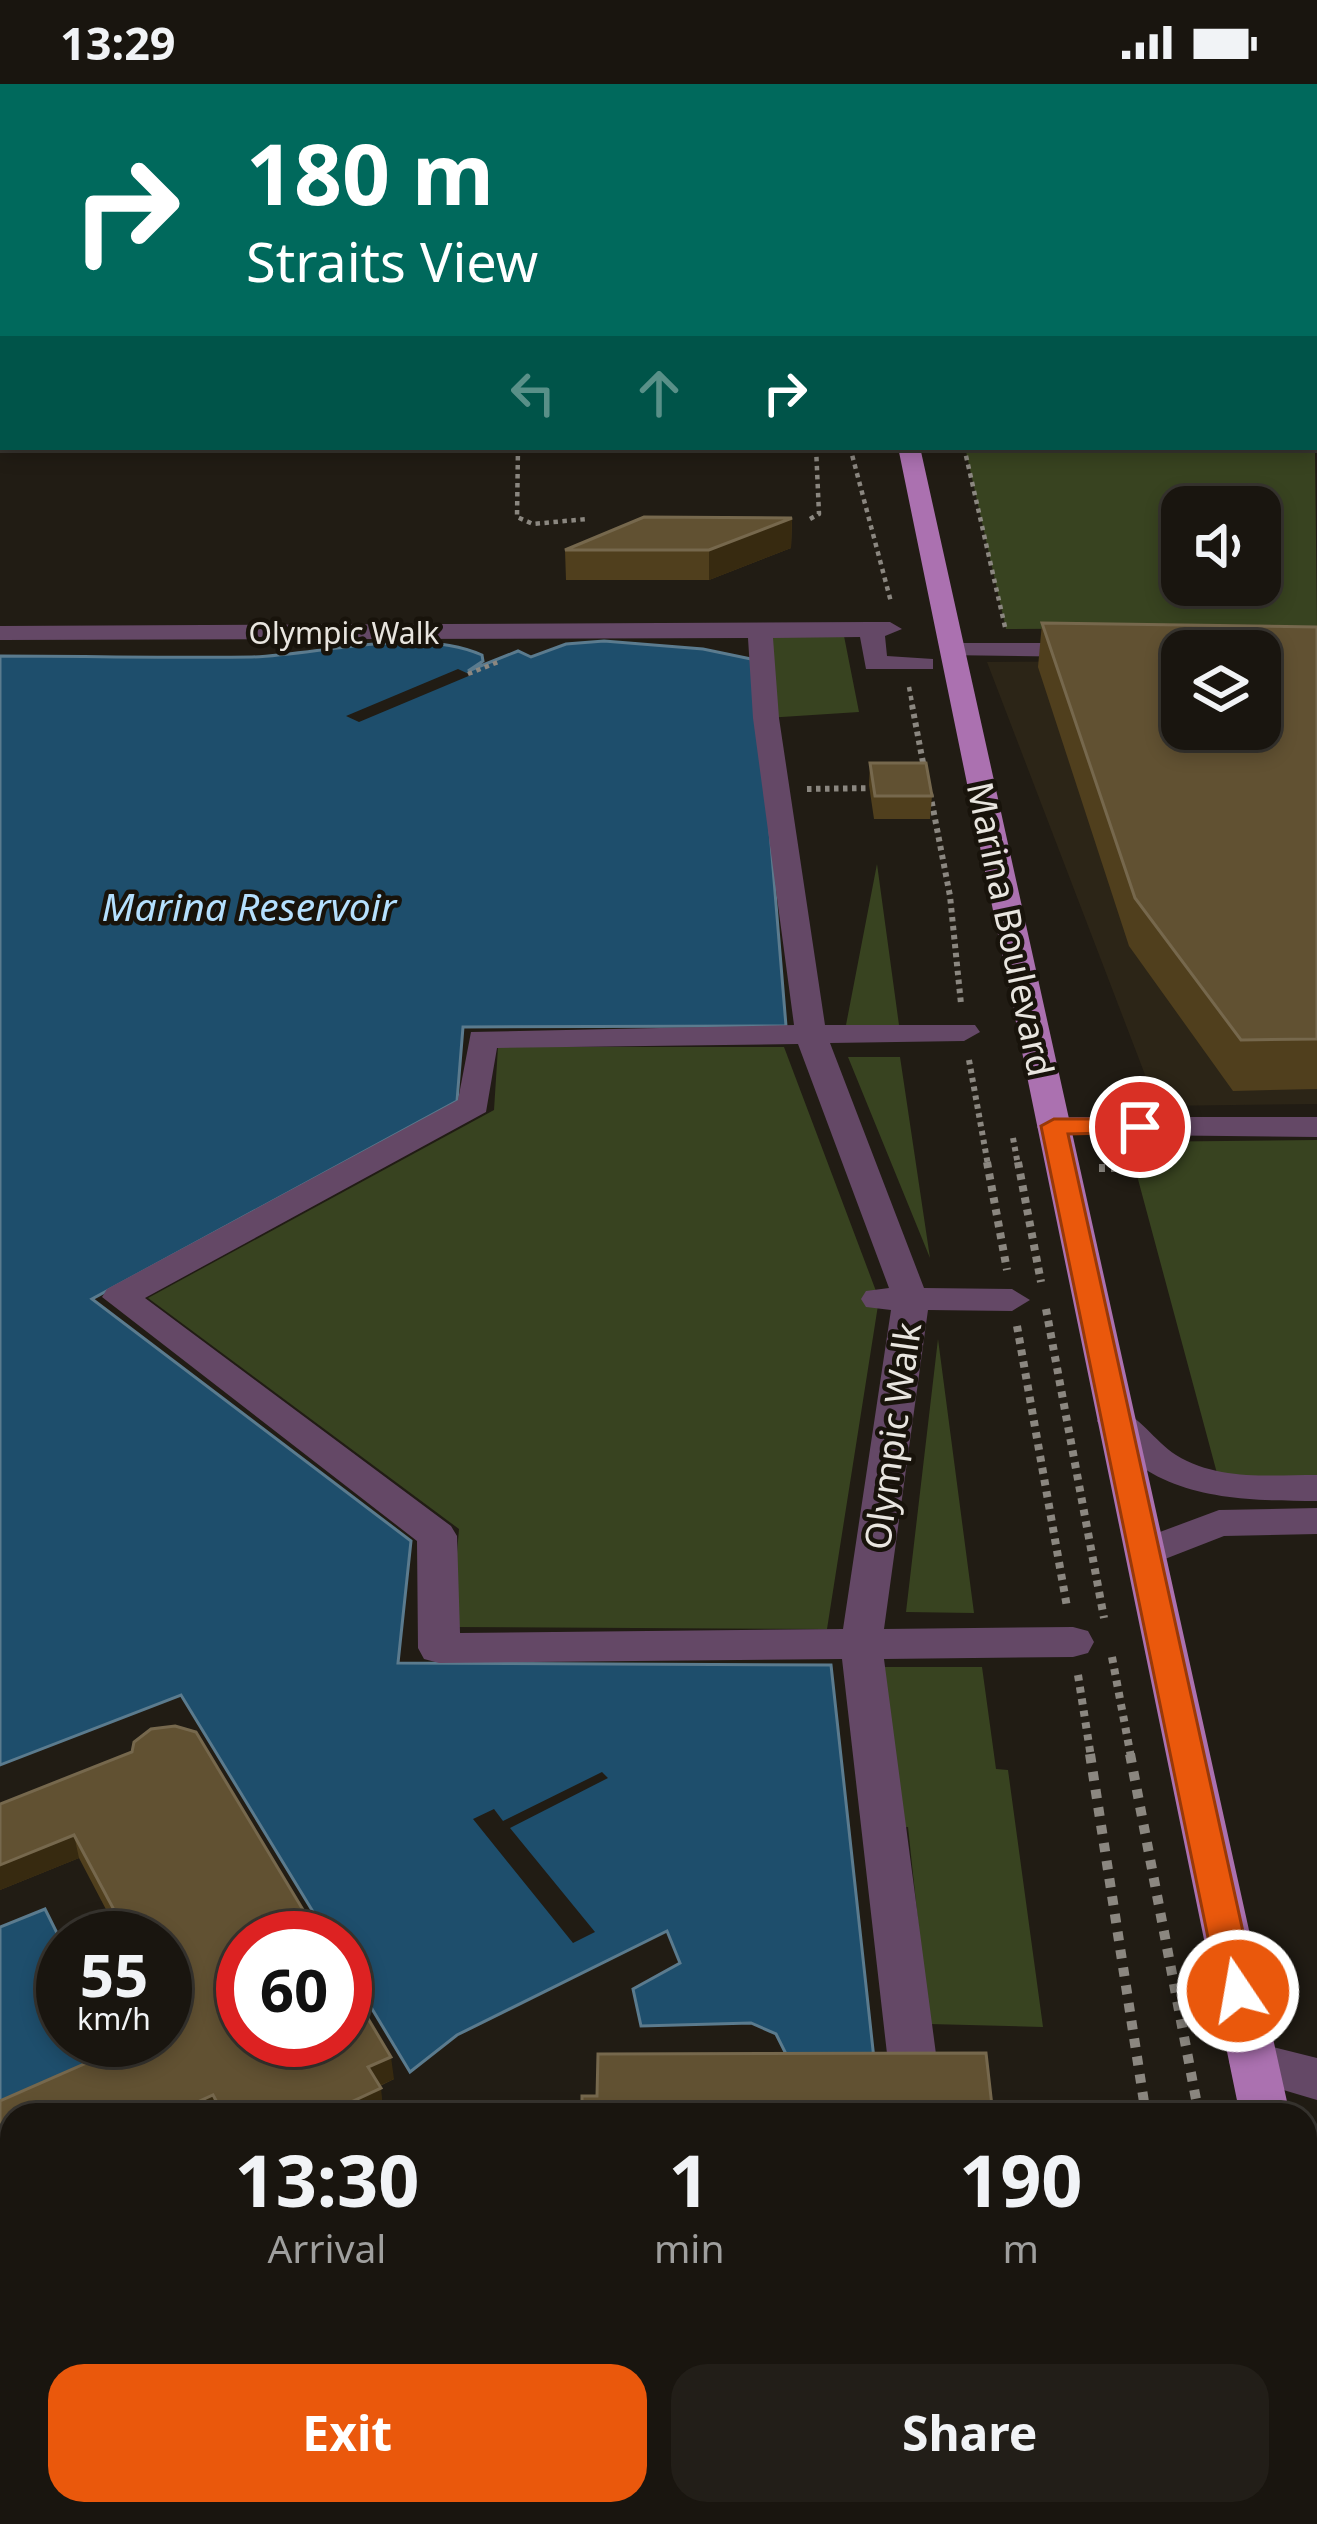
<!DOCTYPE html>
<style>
:root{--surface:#19150f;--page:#221e18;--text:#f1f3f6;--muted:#9f9f9e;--line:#37342f;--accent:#ea580c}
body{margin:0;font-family:"Noto Sans",sans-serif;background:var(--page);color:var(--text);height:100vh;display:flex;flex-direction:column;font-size:45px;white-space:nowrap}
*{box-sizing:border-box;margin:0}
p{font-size:39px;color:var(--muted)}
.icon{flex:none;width:66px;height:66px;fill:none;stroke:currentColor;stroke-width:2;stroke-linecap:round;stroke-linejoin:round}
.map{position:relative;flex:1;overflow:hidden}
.panel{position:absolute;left:0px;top:2019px;width:1317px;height:423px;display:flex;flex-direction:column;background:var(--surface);border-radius:36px 36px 0 0;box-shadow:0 6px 18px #0003,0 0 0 3px var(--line)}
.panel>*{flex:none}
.guide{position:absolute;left:0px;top:0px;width:1317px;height:366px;box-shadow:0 6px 18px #0003,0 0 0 3px var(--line);background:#00695c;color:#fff;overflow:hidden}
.fabs{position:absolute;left:1161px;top:402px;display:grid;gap:24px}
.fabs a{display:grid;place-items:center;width:120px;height:120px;border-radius:24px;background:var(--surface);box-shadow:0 6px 18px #0003,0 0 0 3px var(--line);font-size:60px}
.speed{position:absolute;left:36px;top:1827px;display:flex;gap:24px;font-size:60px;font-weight:700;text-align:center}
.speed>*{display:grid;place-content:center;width:156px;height:156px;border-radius:50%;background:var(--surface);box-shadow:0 6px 18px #0003,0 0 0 3px var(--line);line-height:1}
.speed small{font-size:30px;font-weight:400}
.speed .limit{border:18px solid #d22;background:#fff;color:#111}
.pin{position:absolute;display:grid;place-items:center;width:102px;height:102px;color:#fff;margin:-51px;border:6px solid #fff;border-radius:50%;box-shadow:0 3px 12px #0007}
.me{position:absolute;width:132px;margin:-66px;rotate:348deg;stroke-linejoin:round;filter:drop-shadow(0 0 9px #0008)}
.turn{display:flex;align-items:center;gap:42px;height:252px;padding:0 48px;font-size:54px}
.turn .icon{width:156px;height:156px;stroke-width:2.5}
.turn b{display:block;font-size:84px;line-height:102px}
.lanes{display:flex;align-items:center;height:114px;padding:0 48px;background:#0003;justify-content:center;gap:60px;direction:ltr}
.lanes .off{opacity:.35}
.eta{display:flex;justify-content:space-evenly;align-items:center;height:204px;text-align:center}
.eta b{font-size:72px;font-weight:700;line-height:84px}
.primary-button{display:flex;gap:24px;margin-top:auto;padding:24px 48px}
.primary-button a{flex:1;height:138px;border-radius:36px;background:var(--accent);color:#fff;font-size:48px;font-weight:700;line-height:138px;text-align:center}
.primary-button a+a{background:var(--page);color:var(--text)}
.status{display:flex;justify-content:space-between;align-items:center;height:84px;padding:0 60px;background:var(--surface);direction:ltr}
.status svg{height:33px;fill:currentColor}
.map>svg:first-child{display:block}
</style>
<div class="status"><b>13:29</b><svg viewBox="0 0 49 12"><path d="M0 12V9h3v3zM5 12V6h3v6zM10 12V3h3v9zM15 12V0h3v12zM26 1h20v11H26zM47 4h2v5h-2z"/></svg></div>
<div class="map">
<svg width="1317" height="2440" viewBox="0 0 1317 2440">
<rect width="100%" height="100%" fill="#211c14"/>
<!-- built -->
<path fill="#2c2517" d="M1317,576V1020L1157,1022L987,578L1182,577V645H1260Z"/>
<!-- green -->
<path fill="#384320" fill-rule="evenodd" d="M887,0H1317V57L1314,3Z
M1314,283L1317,543L1006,545L965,363H1314ZM1182,423H1260V501H1182Z
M760,547L844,552L859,628L766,634Z
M877,780L899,941H846Z
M498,963H784L879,1215L827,1545L451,1543L459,1445L148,1214L494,1026Z
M848,973H900L930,1174Z
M1317,1056V1393H1218L1128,1058Z
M938,1255L974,1529L906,1528Z
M883,1583H982L996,1685L1008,1686L1043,1943L929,1940L908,1743H898Z"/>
<!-- water -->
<path fill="#1e4e6c" stroke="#5b7b8e" stroke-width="3" d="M604,557L703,565L756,576L786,942L463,943L457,1017L92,1215L411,1457L398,1579L831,1581L874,1975L787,1972L776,1950L751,1939L641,1942L633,1905L680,1879L667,1847L457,1951L410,1988L345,1880V1854H329L181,1611L0,1681V572C84,572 168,574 252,573C319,571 417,542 482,571L483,577L468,587L518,567L531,573L566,560Z
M45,1825L63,1861V1956H112L127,1986L12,2031L0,2043V1843Z"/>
<!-- pier -->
<path fill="#211c14" d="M458,585L471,591L359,638L346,632Z
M602,1688L608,1694L510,1744L595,1848L573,1859L473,1735L494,1725L503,1737Z"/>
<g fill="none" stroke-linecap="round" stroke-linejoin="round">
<!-- path-far3 -->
<path stroke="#8b8780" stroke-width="4.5" stroke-dasharray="4.5 4.5" stroke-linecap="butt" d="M518,363L517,433L533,440L587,435
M850,363L891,518
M964,363L1005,543
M810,435L819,430L816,363
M468,590L498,578
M909,603L913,624"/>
<!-- path-far2 -->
<path stroke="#8b8780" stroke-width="6" stroke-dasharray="4.5 4.5" stroke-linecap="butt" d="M912,621L925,689
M807,705L876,704
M930,709L950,812L961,920
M969,976L988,1081
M1013,1054L1018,1081"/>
<!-- path-far1 -->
<path stroke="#8b8780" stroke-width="8" stroke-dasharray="6 6" stroke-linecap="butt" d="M987,1078L1007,1186
M1018,1078L1041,1198
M1099,1084H1140
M1046,1225L1104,1534
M1017,1242L1067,1523
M1112,1573L1131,1673
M1078,1591L1091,1673"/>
<!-- path -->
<path stroke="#8b8780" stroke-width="10" stroke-dasharray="9 9" stroke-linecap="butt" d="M1090,1670L1146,2031
M1130,1670L1199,2031
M1224,2430L1226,2440
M1275,2430L1277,2440"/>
<!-- service -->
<path fill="#644866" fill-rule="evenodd" d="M478,0H488L489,3H479Z
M3,44V50L0,51V45Z
M538,2430H576L579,2440H541Z"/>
<!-- pedestrian -->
<path fill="#644866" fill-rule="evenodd" d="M871,538H890L902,545L885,552L887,572L933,575V585H866L860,553L773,554L779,634L825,941H975L980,948L964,957L830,959L924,1204L1012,1205L1030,1216L1012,1227L928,1226L884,1545L1073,1543L1088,1547L1094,1558L1088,1569L1073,1573L884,1575L944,2031H894L842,1575L439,1579L424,1575L418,1564L417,1457L102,1213L107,1205L458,1016L471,948L794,941L753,634L748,554L0,556V542ZM798,960L889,1204L866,1207L861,1215L866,1223L891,1226L843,1545L460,1549L457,1452L451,1442L145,1214L486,1028L497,964Z
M12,2196V2246L0,2250V2201Z"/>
<!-- minor -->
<path fill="#644866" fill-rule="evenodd" d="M1317,1424V1450L1224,1452L1147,1482L1133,1478L1127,1468L1133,1458L1219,1426Z
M1253,1958L1317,1974V2016L1236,1992L1229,1978L1236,1964Z"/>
<!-- tertiary -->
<path fill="#644866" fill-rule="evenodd" d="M952,559H1085L1097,566L1085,573L943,571L940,566Z
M1054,1033H1317V1053L1042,1050L1037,1043L1042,1036Z
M1116,1325C1140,1331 1154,1357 1176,1371C1218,1397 1270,1391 1317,1391V1417C1234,1417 1147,1415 1097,1337L1103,1328Z"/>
<!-- secondary -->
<path fill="#8c5f8f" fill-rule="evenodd" d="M1314,240H1317V252H1314Z
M0,245H3V257H0Z"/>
<!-- primary -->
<path fill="#ab71b0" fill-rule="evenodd" d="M823,0H839L840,3H824Z
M1314,64H1317V74H1314Z
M0,65H3V75H0Z
M898,363H920L1290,2031H1240Z
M1305,2197L1317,2202V2302L1305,2297Z"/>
</g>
<!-- wall -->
<path fill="#503f1d" d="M0,77H3V238H0Z
M792,434L791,464L709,496H566L565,466Z
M1042,539L1317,543V1005L1233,1007L1129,862L1038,583Z
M870,679L932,712L930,735H874L869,701Z
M132,1668L394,1995L380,2002L383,2026L374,2031H12V2127L0,2132V2017L169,1943L165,1936V1854H121L79,1774L0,1806V1720Z"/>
<!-- shaded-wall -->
<path fill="#372a10" d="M792,434L791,464L709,496V466Z
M74,1751L79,1774L0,1806V1781Z
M391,1973L394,1995L370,2006L368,1983Z
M381,2004L383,2026L374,2031H323Z
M213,2011L216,2031H169Z
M12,2102V2127L0,2132V2107Z"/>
<!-- building -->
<path fill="#615132" stroke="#76684d" stroke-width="3" fill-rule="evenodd" d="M0,77H3V205H0Z
M644,433L792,434L709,466H565Z
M1042,539L1317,543V955L1241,956L1135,814ZM1182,567H1260V645H1182Z
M870,679H926L932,712H875Z
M175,1642L196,1648L320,1854H243V1956H345V1896L391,1973L368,1983L381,2004L323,2031H224L213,2011L169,2031H12V2102L0,2107V2017L139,1956H165V1945L175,1940L165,1921V1854H129L74,1751L0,1781V1720L132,1668L134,1658L151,1645Z
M986,1969L993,2031H582V2012H597L598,1970Z
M12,2301V2430H403V2440H0V2307Z
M679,2430H1042L1043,2440H679Z"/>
<!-- route -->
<path fill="#ea580c" stroke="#983908" stroke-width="3" d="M1140,1035L1152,1043L1149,1048L1068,1050L1256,1907L1250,1917L1238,1921L1225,1917L1219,1907L1041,1042L1054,1035Z"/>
<g text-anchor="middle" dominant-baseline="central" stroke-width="9" stroke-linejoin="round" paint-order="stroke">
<!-- far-street labels -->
<g font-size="30" fill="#e8e5df" stroke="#18130b">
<text x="344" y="548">Olympic Walk</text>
</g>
<!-- street labels -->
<g font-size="36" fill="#e8e5df" stroke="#18130b">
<text transform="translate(1011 845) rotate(78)">Marina Boulevard</text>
<text transform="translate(892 1352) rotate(-82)">Olympic Walk</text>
</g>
<!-- water labels -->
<g font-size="39" font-style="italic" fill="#b5e0fe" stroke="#18130b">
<text x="249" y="821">Marina Reservoir</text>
</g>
</g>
</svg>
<div class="fabs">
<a><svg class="icon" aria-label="sound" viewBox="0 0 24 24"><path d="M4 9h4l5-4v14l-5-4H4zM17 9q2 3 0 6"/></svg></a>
<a><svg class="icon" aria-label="layers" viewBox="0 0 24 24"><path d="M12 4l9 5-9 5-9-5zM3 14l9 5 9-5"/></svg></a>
</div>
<div class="speed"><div>55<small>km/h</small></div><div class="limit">60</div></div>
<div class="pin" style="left:1140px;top:1043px;background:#d93025"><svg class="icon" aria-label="arrive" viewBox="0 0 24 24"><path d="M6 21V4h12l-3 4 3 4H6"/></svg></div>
<svg class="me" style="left:1238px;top:1907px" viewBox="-20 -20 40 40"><circle r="17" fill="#ea580c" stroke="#fff" stroke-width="3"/><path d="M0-11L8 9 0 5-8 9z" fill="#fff"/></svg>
<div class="guide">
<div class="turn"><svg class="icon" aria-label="right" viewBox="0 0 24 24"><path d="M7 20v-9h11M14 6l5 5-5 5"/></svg><div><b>180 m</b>Straits View</div></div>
<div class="lanes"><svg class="icon off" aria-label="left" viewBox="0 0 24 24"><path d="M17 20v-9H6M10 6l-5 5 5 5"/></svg><svg class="icon off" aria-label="ahead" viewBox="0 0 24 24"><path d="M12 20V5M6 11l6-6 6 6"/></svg><svg class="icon" aria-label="right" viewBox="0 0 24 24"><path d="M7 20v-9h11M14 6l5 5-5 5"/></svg></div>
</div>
<section class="panel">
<div class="eta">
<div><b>13:30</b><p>Arrival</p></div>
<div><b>1</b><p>min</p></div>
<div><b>190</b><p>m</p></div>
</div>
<div class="primary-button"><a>Exit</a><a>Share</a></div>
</section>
</div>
